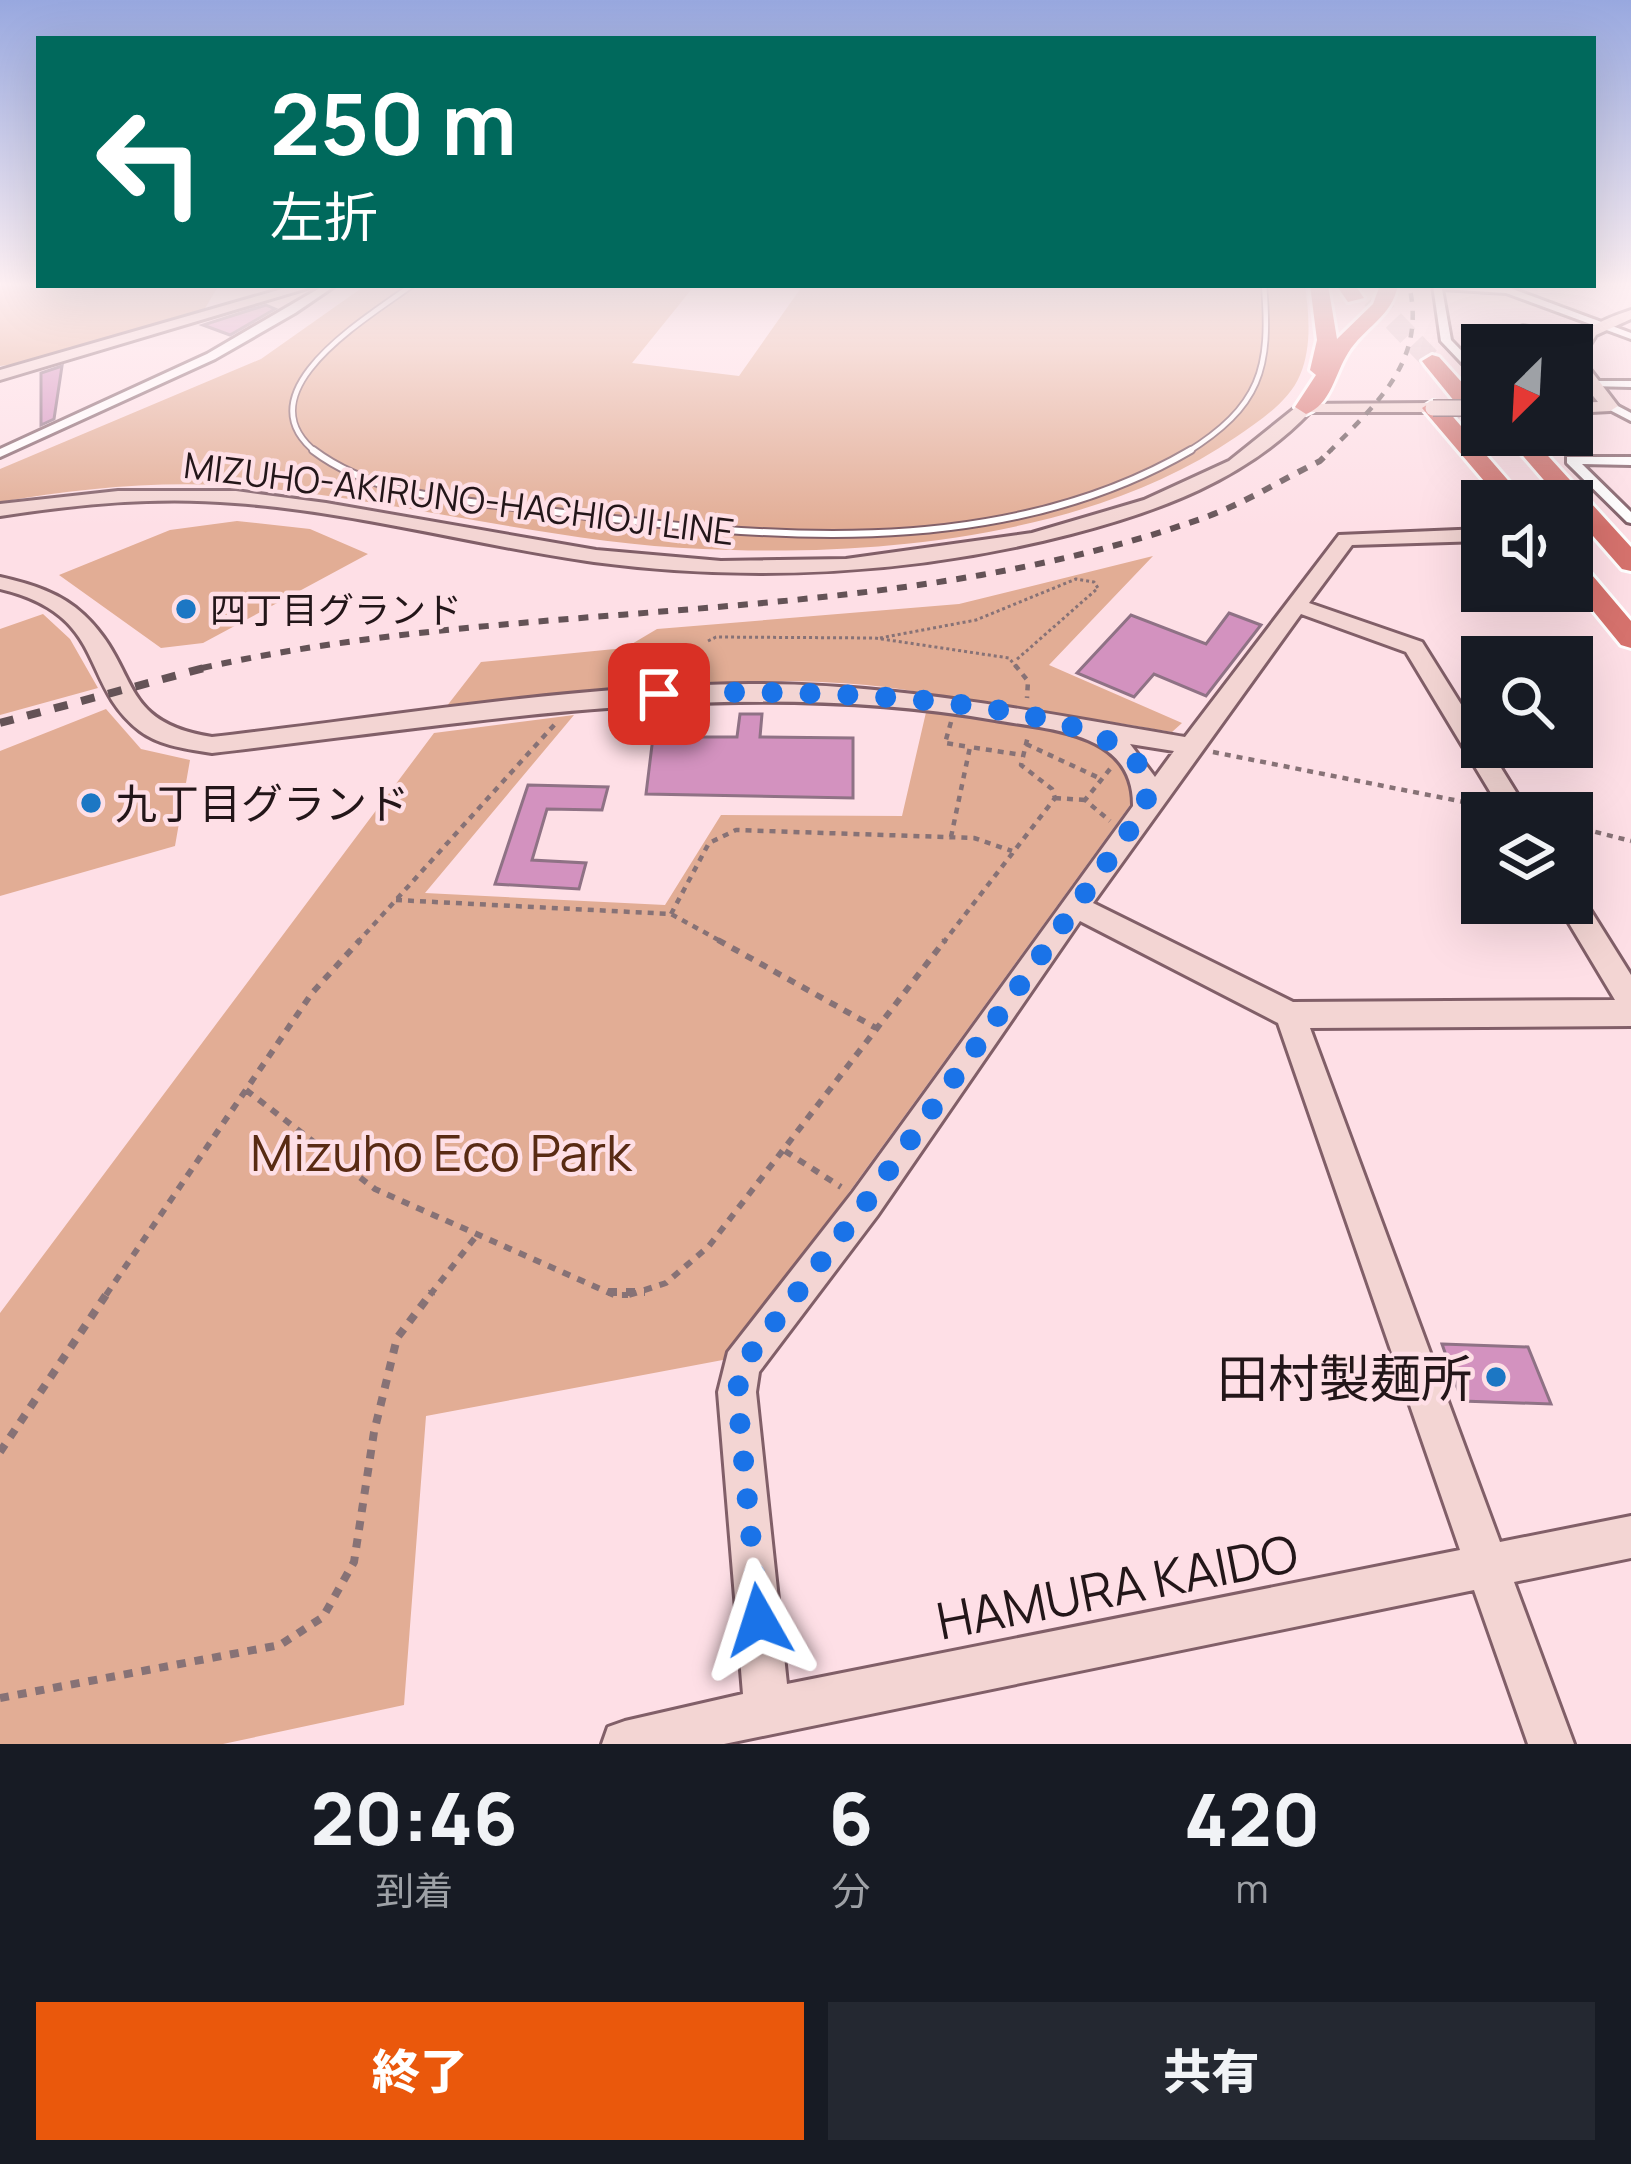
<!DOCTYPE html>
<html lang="ja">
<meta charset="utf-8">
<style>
:root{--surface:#171b24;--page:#242831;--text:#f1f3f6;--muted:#9ea1a6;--accent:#ea580c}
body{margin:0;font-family:Manrope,"Noto Sans JP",sans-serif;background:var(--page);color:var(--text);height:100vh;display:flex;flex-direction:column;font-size:45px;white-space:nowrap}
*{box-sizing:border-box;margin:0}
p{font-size:39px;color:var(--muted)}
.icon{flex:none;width:66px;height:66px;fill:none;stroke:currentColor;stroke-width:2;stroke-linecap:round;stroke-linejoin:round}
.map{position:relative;height:1744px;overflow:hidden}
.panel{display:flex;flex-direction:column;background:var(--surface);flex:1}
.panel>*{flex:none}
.top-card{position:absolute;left:36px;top:36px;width:1560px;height:252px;border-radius:0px;box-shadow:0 12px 48px #0002;background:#00695c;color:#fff;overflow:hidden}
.needle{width:78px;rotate:204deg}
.tools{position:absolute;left:1461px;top:324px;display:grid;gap:24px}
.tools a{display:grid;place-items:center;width:132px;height:132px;border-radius:0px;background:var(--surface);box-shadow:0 12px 48px #0002;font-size:60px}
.pin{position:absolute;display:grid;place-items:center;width:102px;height:102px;color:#fff;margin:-51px;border-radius:24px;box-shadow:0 6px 18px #0006}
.me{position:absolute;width:132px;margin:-66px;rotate:354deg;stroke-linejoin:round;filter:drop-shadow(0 0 9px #0008)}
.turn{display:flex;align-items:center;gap:42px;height:252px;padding:0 36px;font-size:54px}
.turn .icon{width:156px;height:156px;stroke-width:2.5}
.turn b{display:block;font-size:84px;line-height:102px}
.eta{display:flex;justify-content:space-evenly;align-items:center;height:204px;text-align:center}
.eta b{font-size:72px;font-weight:800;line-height:84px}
.primary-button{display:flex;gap:24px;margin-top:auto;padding:24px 36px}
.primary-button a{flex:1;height:138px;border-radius:0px;background:var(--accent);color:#fff;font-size:48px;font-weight:800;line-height:138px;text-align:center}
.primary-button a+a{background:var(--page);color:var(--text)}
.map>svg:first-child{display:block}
</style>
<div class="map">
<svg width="1631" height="1744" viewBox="0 0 1631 1744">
<rect width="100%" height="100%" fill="#fedfe6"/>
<!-- green -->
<path fill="#e2ad95" d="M0,283L219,285L201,315L31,362L0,366Z
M366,285H695L632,363L739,376L803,285H1305C1309,314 1312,347 1300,375C1289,402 1259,421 1236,437C1091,537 875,557 703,549C556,543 408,502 262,488C176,479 85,487 0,502V469L261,359Z
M237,521L310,529L368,554L203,643L161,648L59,575L170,530Z
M1153,556L1049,665L1182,723L1172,732L1033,709L1031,724L1108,747L1137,782L1133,801L728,1359L426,1416L404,1705L223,1744H0V1313L434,733L574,715L425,893L665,905L721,815L902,816L927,708L953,711L956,699C789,662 611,690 443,711L481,662L625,648L657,629L959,604Z
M43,614L70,639L98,688L0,715V629Z
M106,709L141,749L190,760L175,846L0,896V751Z"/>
<!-- building -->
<path fill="#d392bf" stroke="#8f7285" stroke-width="3" d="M266,305L275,309L230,335L203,325Z
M62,366L54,419L41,425V373Z
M1229,613L1261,625L1206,696L1154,674L1134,697L1077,673L1131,615L1206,644Z
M740,714H762L760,737L853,738V798L646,794L653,737H737Z
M528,785L608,787L602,810L547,809L532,860L586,863L579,889L495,884Z
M1442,1344L1528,1347L1551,1404L1462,1401Z"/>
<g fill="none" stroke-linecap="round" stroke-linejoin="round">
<!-- highway-tunnel -->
<path stroke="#ddc1c7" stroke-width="21" stroke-dasharray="21 10" stroke-linecap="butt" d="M1372,298L1432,361
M1447,401L1468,425"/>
<defs>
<path id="lane-far1" d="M1523,327L1583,339
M317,453C239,392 369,317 412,285
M1186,453C1261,406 1271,369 1264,285"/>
<path id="lane" d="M313,450C376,498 463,500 539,510C754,537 995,565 1191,450"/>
<path id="street" d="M325,285H336L295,313L215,359L0,457V449L207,354Z
M1433,285L1507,287L1631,333V339L1506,293L1442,289L1451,340L1482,372V381L1478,380L1441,341Z
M1592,381H1631V387L1588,386V382Z
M1606,404H1614L1631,413V421L1606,408Z
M1567,457H1631V465L1582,464L1631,512V523L1627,522L1567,463Z"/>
<path id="secondary" d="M296,285H318L0,380V370Z
M1631,310V319L1596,335L1586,351L1589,368L1618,406L1610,411L1572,413V403L1598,402C1591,392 1577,380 1573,369C1560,334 1607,318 1631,310Z
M1433,403L1441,408L1439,412H1310C1246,479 1160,511 1071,534C916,574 753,583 594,562C474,545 356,512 235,503C157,496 78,504 0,516V504L118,491H236L326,503L596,550L721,561L846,559L1032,533L1144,500L1229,461L1300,404Z
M1482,529V541L1352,545L1309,603L1422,642L1482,738V747H1488L1529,813H1503L1406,652L1301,614L1093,903L1293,1002L1615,1000L1557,903H1572V893L1581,895L1631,975V1026L1310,1028L1500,1542L1631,1516V1558L1514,1582L1574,1744H1528L1474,1590L724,1744H602L608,1727L625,1721L743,1694L718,1392L728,1352L853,1192L1133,806C1134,732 1051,730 995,720C734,675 472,723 212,753C188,749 160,746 140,731C78,683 109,615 0,589V577C31,584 61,593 84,615C141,669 116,722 212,737C390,717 570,685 750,684C896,683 1041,713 1185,737L1339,535ZM1130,744L1174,751L1155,777ZM1080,921L1278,1023L1460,1550L787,1684L756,1392L759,1372L877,1216Z"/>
<path id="highway" d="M1310,285H1328L1337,339L1373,304L1380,285H1398C1392,317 1364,327 1348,353C1335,373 1331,405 1306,414L1295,407L1316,375L1310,370L1317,340Z
M1336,285H1355L1364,298L1348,302Z
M1432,355L1439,357L1475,397V407H1459L1425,365L1422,361Z
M1433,401L1441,403L1526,501H1501L1422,408Z
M1505,435H1529L1631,547V571L1622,569L1572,512V501H1562Z
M1572,560L1581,562L1631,621V648L1621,645L1572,585Z"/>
</defs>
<!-- lane-far1 casing -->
<use href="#lane-far1" stroke="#815f68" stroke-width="8"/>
<!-- lane casing -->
<use href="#lane" stroke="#815f68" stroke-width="10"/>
<!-- street casing -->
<use href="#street" stroke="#815f68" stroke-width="6"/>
<!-- secondary casing -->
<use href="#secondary" stroke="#815f68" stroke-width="6"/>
<!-- highway casing -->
<use href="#highway" stroke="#fff" stroke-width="6"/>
<!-- path-far3 -->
<path stroke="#877276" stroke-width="3" stroke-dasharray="3 3" stroke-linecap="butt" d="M880,638L976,620L1076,579L1094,582L1098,588L1015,661
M708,641L716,637L875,638L1009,658L1017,668"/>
<!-- path-far2 -->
<path stroke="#877276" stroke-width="4.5" stroke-dasharray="6 6" stroke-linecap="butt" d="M1015,665L1028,681L1027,698
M951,722L945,743L970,747
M1026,744L1097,777
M1213,752L1484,806
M1110,769L1085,800L1110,821
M1055,798L1085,800
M1572,826L1631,841
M951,837L970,747L1022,755
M396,900L671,914L724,943
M671,914L709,843L736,830L974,838L1012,851
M357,943L555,724
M943,943L1055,798L1052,789L1021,765L1028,736"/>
<!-- path-far1 -->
<path stroke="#877276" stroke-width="6" stroke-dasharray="8 8" stroke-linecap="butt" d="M718,940L876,1028
M246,1090L375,1189L614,1295H628
M785,1151L841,1187
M106,1295L312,993L360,940
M430,1295L477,1235
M629,1295L666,1283L709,1246L945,940"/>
<!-- path -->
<path stroke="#877276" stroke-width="8" stroke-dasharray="9 9" stroke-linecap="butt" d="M608,1292H645
M0,1452L108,1292
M0,1698L280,1645L323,1617L354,1562L374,1432L397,1338L432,1292"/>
<!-- lane-far1 -->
<use href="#lane-far1" stroke="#fff" stroke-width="4.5"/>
<!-- lane -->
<use href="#lane" stroke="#fff" stroke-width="6"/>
<!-- street -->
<use href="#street" fill="#fff" fill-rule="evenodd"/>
<!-- secondary -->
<use href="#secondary" fill="#f3d5d3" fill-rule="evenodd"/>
<!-- highway -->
<use href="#highway" fill="#d6726d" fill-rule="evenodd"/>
<!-- rail-far2 -->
<path stroke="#645256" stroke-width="4.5" stroke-dasharray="9 9" stroke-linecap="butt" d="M1328,453C1377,403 1427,361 1409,285"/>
<!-- rail-far1 -->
<path stroke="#645256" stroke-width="6" stroke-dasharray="10 10" stroke-linecap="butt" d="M202,668C533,594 883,632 1206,517C1245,503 1283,479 1320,461L1331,450"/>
<!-- rail -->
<path stroke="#645256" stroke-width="8" stroke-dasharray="14 14" stroke-linecap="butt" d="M0,723L215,665"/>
<defs>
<path id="secondary-bridge" d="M1433,408H1482"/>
</defs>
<!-- secondary-bridge casing -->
<use href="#secondary-bridge" stroke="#815f68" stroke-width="18" stroke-linecap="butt"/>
<!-- secondary-bridge -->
<use href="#secondary-bridge" stroke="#f3d5d3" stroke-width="15"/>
</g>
<!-- sky -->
<linearGradient id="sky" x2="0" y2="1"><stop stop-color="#98a8df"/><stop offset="0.54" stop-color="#fff1f4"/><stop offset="1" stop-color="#fff1f4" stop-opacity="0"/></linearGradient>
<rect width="1631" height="527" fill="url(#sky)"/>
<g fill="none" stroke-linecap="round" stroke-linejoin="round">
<!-- route -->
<path stroke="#1a73e8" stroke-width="21" stroke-dasharray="0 37.8" d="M659,694C753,689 1079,690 1137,763C1147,776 1147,791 1146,807L865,1204L742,1365L737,1393L759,1620"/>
</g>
<!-- markers -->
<g fill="#1c77c4" stroke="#fedfe6" stroke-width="4.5">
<circle cx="186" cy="609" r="12"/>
<circle cx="91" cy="803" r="12"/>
<circle cx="1496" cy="1377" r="12"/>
</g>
<g text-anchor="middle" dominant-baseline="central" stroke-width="9" stroke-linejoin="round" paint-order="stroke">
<!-- far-street labels -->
<g font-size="36" fill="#231619" stroke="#fedfe6">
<text transform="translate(459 498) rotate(7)">MIZUHO-AKIRUNO-HACHIOJI LINE</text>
</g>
<!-- far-poi labels -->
<g font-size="36" fill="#231619" stroke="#fedfe6" text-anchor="start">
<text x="210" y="609">四丁目グランド</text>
</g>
<!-- poi labels -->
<g font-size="42" fill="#231619" stroke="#fedfe6" text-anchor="start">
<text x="115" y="803">九丁目グランド</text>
</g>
<!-- near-park labels -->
<g font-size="51" fill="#592b13" stroke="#fedfe6">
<text x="441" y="1151">Mizuho Eco Park</text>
</g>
<!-- near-poi labels -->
<g font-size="51" fill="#231619" stroke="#fedfe6" text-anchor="end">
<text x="1472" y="1377">田村製麺所</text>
</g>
<!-- near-street labels -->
<g font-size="51" fill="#231619" stroke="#fedfe6">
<text transform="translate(1117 1586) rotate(-11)">HAMURA KAIDO</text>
</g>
</g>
</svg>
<div class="tools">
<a><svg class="needle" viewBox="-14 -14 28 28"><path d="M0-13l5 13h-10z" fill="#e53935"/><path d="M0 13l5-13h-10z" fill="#9ea1a6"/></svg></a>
<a><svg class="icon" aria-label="sound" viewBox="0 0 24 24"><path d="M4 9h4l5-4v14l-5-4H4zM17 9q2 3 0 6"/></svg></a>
<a><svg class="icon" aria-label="search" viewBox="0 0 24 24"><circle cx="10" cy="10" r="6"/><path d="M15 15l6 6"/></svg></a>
<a><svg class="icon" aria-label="layers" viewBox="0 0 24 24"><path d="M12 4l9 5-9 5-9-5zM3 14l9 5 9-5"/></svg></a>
</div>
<div class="pin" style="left:659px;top:694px;background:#d93025"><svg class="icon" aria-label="arrive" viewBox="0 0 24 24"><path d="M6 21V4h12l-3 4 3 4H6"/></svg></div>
<svg class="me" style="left:759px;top:1620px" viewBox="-20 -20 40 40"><path d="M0-17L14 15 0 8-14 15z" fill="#1a73e8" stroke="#fff" stroke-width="4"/></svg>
<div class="top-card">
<div class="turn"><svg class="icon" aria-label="left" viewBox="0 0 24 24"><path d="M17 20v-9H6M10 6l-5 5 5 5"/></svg><div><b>250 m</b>左折</div></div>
</div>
</div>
<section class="panel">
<div class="eta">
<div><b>20:46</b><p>到着</p></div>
<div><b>6</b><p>分</p></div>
<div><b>420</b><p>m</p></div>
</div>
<div class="primary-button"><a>終了</a><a>共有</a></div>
</section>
